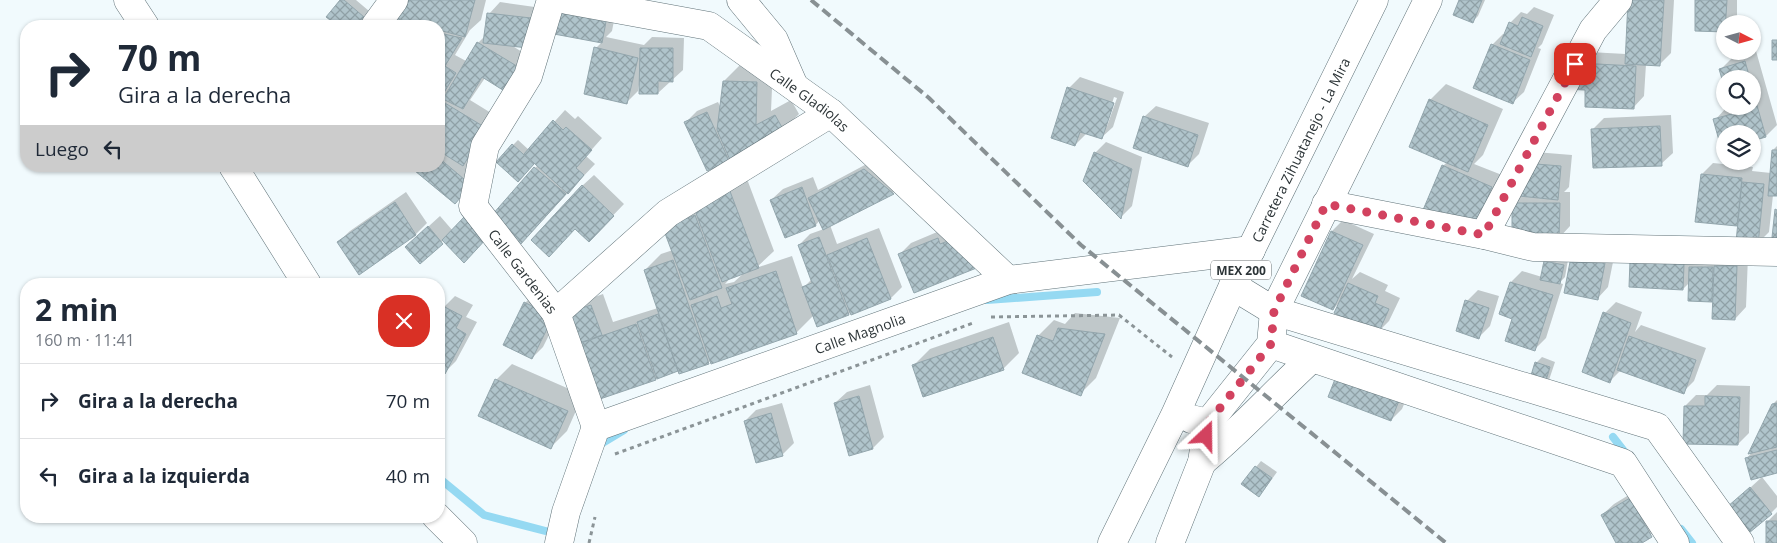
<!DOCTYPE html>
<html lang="es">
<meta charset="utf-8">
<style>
:root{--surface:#fff;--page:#f2f2f3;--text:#1f2937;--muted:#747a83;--line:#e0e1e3}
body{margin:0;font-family:"Open Sans",sans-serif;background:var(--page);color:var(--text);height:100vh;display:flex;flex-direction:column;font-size:19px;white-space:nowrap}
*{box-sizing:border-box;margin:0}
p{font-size:16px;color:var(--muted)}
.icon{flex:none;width:28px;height:28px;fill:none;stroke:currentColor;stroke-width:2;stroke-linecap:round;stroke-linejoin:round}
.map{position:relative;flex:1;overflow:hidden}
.details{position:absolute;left:20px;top:278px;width:425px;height:245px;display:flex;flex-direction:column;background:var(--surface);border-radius:20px;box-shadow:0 1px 4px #0004}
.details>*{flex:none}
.guide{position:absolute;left:20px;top:20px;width:425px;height:152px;border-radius:20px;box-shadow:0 1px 4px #0004;background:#fff;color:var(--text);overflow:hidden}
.needle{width:32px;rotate:96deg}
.buttons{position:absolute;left:1716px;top:15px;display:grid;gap:10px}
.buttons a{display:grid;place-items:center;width:45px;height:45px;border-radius:50%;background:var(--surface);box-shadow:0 1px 4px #0004;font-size:25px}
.pin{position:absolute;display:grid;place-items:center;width:42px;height:42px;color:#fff;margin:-21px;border-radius:10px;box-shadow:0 2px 8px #0006}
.me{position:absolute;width:55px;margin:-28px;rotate:23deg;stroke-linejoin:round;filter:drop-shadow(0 0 4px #0008)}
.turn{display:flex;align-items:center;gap:18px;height:105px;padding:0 15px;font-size:22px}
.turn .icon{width:65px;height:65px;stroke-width:2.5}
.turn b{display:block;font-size:35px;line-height:42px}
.then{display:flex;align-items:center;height:48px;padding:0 15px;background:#0003;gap:10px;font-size:19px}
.round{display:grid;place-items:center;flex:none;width:52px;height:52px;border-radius:20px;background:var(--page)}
.summary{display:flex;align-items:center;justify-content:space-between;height:85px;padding:0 15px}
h1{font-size:30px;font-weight:700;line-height:38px}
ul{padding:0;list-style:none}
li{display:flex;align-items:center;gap:15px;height:75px;padding:0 15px;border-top:1px solid var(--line)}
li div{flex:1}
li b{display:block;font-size:19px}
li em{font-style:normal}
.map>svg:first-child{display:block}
</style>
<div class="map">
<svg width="1777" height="543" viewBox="0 0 1777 543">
<defs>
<pattern id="building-cross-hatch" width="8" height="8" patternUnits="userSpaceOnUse" patternTransform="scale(1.25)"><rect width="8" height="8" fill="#b0c4cb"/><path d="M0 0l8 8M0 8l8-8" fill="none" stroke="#8fa0a6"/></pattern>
</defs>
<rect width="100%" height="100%" fill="#f1fafd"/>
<!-- shadow -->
<path fill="#0003" fill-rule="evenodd" d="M341,0H356L369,11L356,26H340L328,17Z
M410,0H486L481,20L470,30L455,55L466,61L478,43L486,35L489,14L500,2L542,8L511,45L530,57L517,79L485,78L470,100L496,116L474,153L467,161L481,173L455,202L439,166V26H424Z
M618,0L612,31L606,37L644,45L652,37L684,38L683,70L658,93L639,85L638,91L626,103L596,48L602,42L556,33Z
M1461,0H1485L1478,16L1472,22Z
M1630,0H1674L1671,53L1659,65L1646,64L1644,96L1633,108L1587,89L1589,52L1626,54Z
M1697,0H1737V20L1733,24H1725Z
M1534,7L1554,15L1542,44L1538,48L1541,49L1524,92L1512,103L1492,45L1503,34L1505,35L1510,23L1521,12L1527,14Z
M1756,51L1777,125L1766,136L1725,134V142L1715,120L1726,108L1752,106V79H1725V84L1721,69L1732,58Z
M740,65L773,66L771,111L791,100L799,114L783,130L728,160L686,122L697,111L718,102L721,108L724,81Z
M1080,77L1124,92L1113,127L1101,138L1087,133L1075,145L1069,88ZM1114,97L1117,98L1107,126H1105Z
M1446,84L1503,109L1483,155L1474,164L1502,175L1472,230L1443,166L1447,162L1430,100Z
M1156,106L1209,123L1199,154L1188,165L1144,117Z
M565,110L575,119L578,116L602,138L586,156L595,164L531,232L535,168L538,165L535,162L524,175L513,145L518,140L529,150Z
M1671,115L1673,153L1661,164L1592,130L1604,118Z
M1106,142L1142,157L1132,206L1121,217L1095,153Z
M1777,146V195H1773L1769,232L1757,244L1739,225L1697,221L1702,174L1713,163L1753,167L1752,171L1771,173L1773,150Z
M1535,152L1572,155L1569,187L1564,192H1570V226L1559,238L1513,204L1522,195Z
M876,159L904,182L894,192L830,225L837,244L879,228L902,287L891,298L848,314L814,315L797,332L712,362L711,360L708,363L679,368L655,379L580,344L585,340L580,302L603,294L613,322L658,308L645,270L661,254L673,250L664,228L744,171L774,251L756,268L792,256L803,288L812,279L799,245L810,234L824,229L820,220L816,225L771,200L783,189L813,177L818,190ZM745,272L734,282L725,284L732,276Z
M594,175L624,204L600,229L582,186Z
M406,192L427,223L416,234L359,273L338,242L350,231Z
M440,216L453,231L420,263L418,236Z
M1343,220L1374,234L1352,279L1360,272L1388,285L1385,291L1400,298L1389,321L1378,332L1340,302L1333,309L1303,295L1332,231Z
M949,227L983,264L900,254L911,243Z
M1582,251L1615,252L1608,287L1597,299L1571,263Z
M1551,256L1568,260L1565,277L1559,283L1563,284L1546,338L1535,349L1514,318L1511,282L1522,271L1542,277L1545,262Z
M1748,256L1746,307L1735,319L1714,300H1689L1690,282L1683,289L1632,262Z
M1478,290L1499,296L1490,326L1479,337L1467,301Z
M536,292L564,305L543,347L532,358L525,303Z
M455,296L473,305L466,317L477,322L456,361L445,372L439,369V317L444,307Z
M1616,302L1642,312L1635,332L1641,325L1706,348L1694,381L1683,392L1621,370L1610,381L1605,313Z
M1075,313L1120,318L1096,378L1080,394L1038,336L1054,320L1065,324Z
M1009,322L1019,353L1003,369L914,365L930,349Z
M1542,357L1555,362L1549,380L1544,385L1536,363Z
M512,364L583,395L567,431L551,447L496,380Z
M870,385L884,437L873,448L835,403L847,392Z
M1717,385L1750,386L1749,433L1738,444L1685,406L1696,395H1707Z
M1329,397L1405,402L1402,409L1391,420Z
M1777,400V472L1747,458L1753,451L1773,404Z
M782,403L794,443L783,454L745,421L756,410Z
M1261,461L1277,472L1264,490L1256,467Z
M1762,477L1777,496V507L1771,513L1729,507Z
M1642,487L1663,525L1640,543H1618L1602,515L1614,504Z
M1777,512V543H1767L1768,521Z"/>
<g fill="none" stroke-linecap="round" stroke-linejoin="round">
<!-- stream -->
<path stroke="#95d9f2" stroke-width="8" d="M987,300L1097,292
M1613,437L1627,455
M599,445L624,430
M439,478L484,515L557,534
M1681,529L1692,543"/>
</g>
<!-- building -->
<path fill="url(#building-cross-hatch)" stroke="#93a6ad" d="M340,0H344L364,17L356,26H338L326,17Z
M408,0H475L465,37L439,30V26H424L394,18Z
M1459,0H1482L1473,23L1453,15Z
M1628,0H1664L1660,66L1625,64Z
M1695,0H1727L1725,32L1695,31Z
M560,2L608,11L602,43L554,34Z
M487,13L531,18L528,48L483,43Z
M1522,17L1543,26L1531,57L1500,44L1509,22L1518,26Z
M439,33L462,38L445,66L456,73L440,99Z
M1772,40H1777V60H1772Z
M477,42L520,68L506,92L482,77L463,109L443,99Z
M1491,44L1530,60L1513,104L1473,88Z
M594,47L638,58L627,104L584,94Z
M640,48H673V82L658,81V94H639Z
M1745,61L1750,79H1725V89L1719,69Z
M1577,63L1636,66L1634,109L1585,107V90L1563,89Z
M723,81L757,82L756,125L775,115L784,131L730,160L717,130Z
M1067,87L1114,103L1102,139L1080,132L1075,146L1051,138Z
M1752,88L1766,137L1752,141V134H1725V143L1720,144L1713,119L1732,114L1730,106H1752Z
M1429,99L1488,125L1468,172L1409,147Z
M440,100L486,128L463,166L439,151Z
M707,112L729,161L707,171L684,122Z
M1143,116L1198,135L1188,167L1133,148Z
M553,120L563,130L566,127L592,150L576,168L584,175L568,194L524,154Z
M1660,126L1662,166L1593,168L1591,129Z
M512,144L534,164L518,182L496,162Z
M1772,150H1777V196H1768Z
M1094,152L1132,169L1121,219L1083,181Z
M439,158L471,185L455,204L409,166H439Z
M1523,163L1561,166L1558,200L1519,196Z
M1442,165L1492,187L1473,231L1423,210Z
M534,167L566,194L520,245L492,215Z
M864,169L894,194L823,230L808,198Z
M1701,174L1742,178L1737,226L1695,222Z
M1742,182L1764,184L1758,245L1736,242Z
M582,185L614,216L589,242L575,229L549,257L531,240Z
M728,186L759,268L722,282L691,200Z
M802,187L816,226L785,238L770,200Z
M395,202L416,235L359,275L337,242Z
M1512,203H1560L1559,239H1512Z
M1775,209L1777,210V248L1771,247Z
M695,215L722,288L690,300L663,228Z
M465,216L487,238L464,263L442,240Z
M428,226L443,244L420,264L405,247Z
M1331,231L1363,245L1333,310L1301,296Z
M819,237L849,315L817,327L802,287L812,283L798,245Z
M867,238L891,299L851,315L827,255Z
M938,238L940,244L956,238L984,265L914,293L898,254Z
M673,260L709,364L679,374L644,270Z
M1544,261L1564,265L1560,284L1540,280Z
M1630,261L1684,264L1683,290L1629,287Z
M1570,262L1605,263L1598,300L1564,293Z
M1714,266H1737L1735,320L1712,319Z
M1689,267H1713L1712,302L1688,301Z
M776,271L797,334L711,364L691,305L717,296L721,308L732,304L726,288Z
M1510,282L1553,295L1535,351L1505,341L1512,319L1499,314Z
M1348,283L1378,296L1375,303L1389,309L1378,334L1334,313Z
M1465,300L1489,308L1479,339L1456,331Z
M524,302L553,317L532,359L503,345Z
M591,305L602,335L577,344L567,313Z
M443,306L462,316L456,328L466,334L445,374L439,370V314Z
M1603,312L1631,323L1610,383L1582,372Z
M658,314L678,371L657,379L637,322Z
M636,324L656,380L597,400L578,344Z
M1058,328L1105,334L1081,396L1022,373L1037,335L1053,341Z
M1629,336L1696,360L1684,394L1617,370Z
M993,337L1004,370L923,397L912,365Z
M1535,362L1550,367L1544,387L1529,382Z
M1337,374L1400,398L1391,421L1328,397Z
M495,379L568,411L551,449L478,416Z
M859,396L873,449L849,456L834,403Z
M1705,396L1740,397L1738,445L1683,444L1684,406H1705Z
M1777,403V447L1748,454L1772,404Z
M771,413L783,456L756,463L744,421Z
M1777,450V473L1751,480L1745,458Z
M1255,466L1272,478L1259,497L1241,484Z
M1750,487L1772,514L1749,533L1727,507Z
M1630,498L1652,537L1642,543H1616L1601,515Z
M1766,521H1777V543H1766Z"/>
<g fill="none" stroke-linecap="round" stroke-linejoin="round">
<defs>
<g id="minor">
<path d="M128,0L145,26"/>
<path id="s1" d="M551,0L528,76L485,146L473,206L556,313L668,213L831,113"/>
<path id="s2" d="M567,0L709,26L831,113L1008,280"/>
<path d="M741,0L774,40L794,86"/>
<path d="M375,26L394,0"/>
<path d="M233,166L307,284"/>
<path d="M1326,204L1484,235L1533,247L1777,252"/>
<path d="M1484,235L1593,30L1618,0"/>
<path d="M1233,286L1274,311L1657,427L1740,543"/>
<path d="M556,313L596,427"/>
<path d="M1271,344L1623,463L1675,543"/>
<path d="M1208,423L1271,344L1274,311L1428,0"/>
<path d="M1202,462C1240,431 1274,393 1311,359"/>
<path d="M436,516L463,543"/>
<path id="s3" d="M559,543L566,512L596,427L1008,280L1251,250"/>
<path d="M1170,543L1202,462L1208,423L1191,419"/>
</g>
<g id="highway">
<path id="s4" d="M1112,543L1175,415L1233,286L1374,0"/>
</g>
</defs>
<!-- minor casing -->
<use href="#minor" stroke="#617379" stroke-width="29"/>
<!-- highway casing -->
<use href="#highway" stroke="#617379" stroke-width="29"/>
<!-- path -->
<path stroke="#8b9497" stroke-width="3" stroke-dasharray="4 4" stroke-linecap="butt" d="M991,317L1119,315L1172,357
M615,454L973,323
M589,543L595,517"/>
<!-- minor -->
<use href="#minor" stroke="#fff" stroke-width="28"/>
<!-- highway -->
<use href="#highway" stroke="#fff" stroke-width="28"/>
<!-- rail -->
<path stroke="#889093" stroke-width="4" stroke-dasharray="10 5" stroke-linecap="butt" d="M811,0L929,98L1081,245L1446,543"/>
</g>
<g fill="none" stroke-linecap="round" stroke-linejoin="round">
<!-- route -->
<path stroke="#d2425f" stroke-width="9" stroke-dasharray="0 16.2" d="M1206,436L1208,423L1271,344L1274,311L1326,204L1484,235L1575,64"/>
</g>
<g text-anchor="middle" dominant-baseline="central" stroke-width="4" stroke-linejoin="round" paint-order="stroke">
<!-- shield labels -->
<rect fill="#fff" stroke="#6b7173" stroke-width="1" x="1211" y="260.5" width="60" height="19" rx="4"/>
<g font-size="12" font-weight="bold" fill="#2c3437">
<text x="1241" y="270">MEX 200</text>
</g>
<!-- street labels -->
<g font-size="14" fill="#2c3437" stroke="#fff">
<text stroke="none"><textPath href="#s2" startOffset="269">Calle Gladiolas</textPath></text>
<text stroke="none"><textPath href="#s4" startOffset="436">Carretera Zihuatanejo - La Mira</textPath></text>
<text stroke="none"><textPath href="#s1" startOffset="305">Calle Gardenias</textPath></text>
<text stroke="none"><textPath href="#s3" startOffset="402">Calle Magnolia</textPath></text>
</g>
</g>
</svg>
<div class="buttons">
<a><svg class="needle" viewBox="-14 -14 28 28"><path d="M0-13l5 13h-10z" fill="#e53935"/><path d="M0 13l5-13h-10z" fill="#747a83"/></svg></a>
<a><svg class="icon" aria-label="search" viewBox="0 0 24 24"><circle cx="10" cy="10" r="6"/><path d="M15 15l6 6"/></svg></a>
<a><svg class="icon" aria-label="layers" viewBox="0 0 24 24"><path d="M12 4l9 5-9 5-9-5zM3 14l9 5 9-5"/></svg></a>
</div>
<div class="pin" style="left:1575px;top:64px;background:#d93025"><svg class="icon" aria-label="arrive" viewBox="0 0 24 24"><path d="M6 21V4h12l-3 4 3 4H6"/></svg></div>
<svg class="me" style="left:1206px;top:436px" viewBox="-20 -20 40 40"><path d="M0-17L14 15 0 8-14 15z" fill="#d2425f" stroke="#fff" stroke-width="4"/></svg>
<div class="guide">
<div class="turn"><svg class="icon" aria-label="right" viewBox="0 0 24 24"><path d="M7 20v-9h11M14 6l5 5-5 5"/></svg><div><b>70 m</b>Gira a la derecha</div></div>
<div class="then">Luego<svg class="icon" aria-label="left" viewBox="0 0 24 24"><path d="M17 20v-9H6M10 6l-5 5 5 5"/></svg></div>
</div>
<section class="details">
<div class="summary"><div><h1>2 min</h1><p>160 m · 11:41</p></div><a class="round" style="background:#d93025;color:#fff"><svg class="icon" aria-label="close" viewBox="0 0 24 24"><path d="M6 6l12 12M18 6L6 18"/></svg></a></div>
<ul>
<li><svg class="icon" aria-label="right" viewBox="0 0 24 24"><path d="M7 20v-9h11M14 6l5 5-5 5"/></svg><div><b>Gira a la derecha</b></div><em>70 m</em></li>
<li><svg class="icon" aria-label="left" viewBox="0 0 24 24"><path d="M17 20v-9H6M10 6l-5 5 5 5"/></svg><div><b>Gira a la izquierda</b></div><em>40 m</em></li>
</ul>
</section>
</div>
